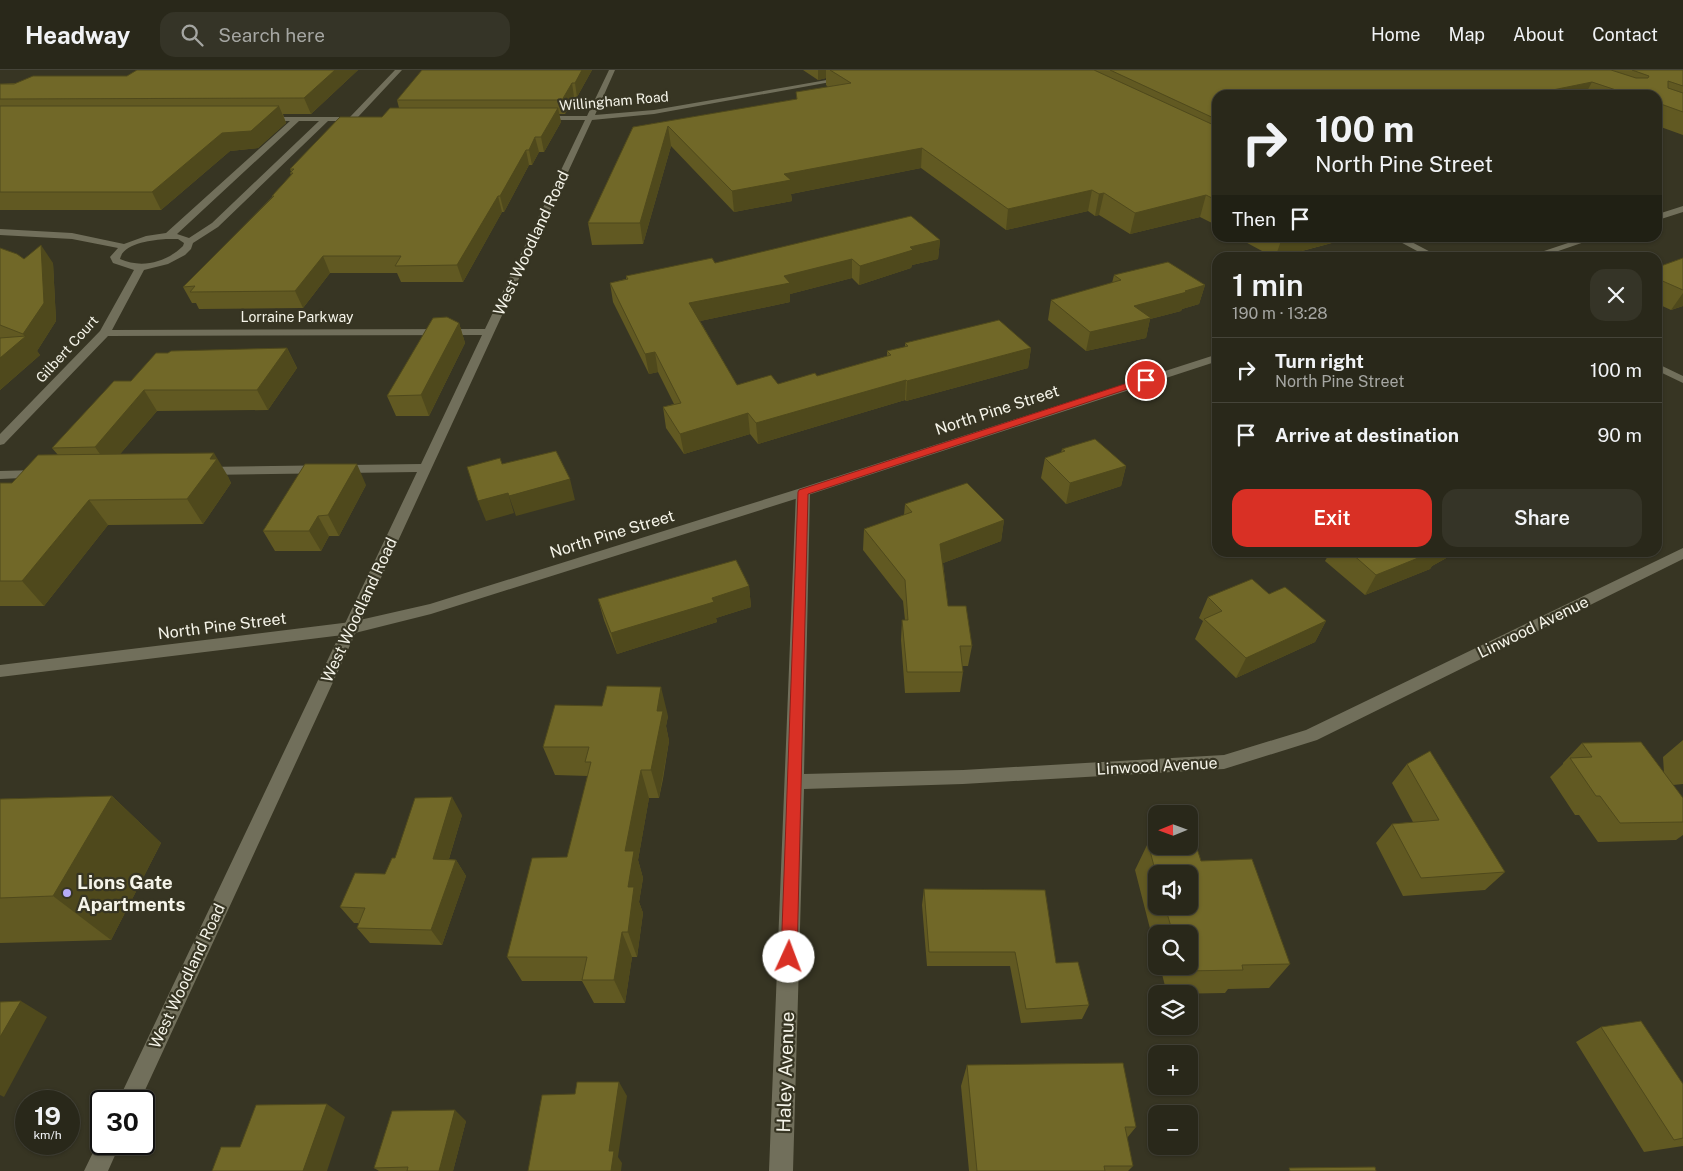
<!DOCTYPE html>
<meta charset="utf-8">
<style>
:root{--surface:#29281a;--page:#353427;--text:#f1f3f6;--muted:#a5a6a2;--line:#454439;--accent:#d93025}
body{margin:0;font-family:"Public Sans",sans-serif;background:var(--page);color:var(--text);height:100vh;display:flex;flex-direction:column;font-size:19px;white-space:nowrap}
*{box-sizing:border-box;margin:0}
p{font-size:16px;color:var(--muted)}
.icon{flex:none;width:28px;height:28px;fill:none;stroke:currentColor;stroke-width:2;stroke-linecap:round;stroke-linejoin:round}
.map{position:relative;flex:1;overflow:hidden}
.drawer{position:absolute;left:1212px;top:182px;width:450px;height:305px;display:flex;flex-direction:column;background:var(--surface);border-radius:15px;box-shadow:0 1px 4px #0004,0 0 0 1px var(--line)}
.drawer>*{flex:none}
.banner{position:absolute;left:1212px;top:20px;width:450px;height:152px;border-radius:15px;box-shadow:0 1px 4px #0004,0 0 0 1px var(--line);background:#29281a;color:var(--text);overflow:hidden}
.needle{width:32px;rotate:269deg}
.controls{position:absolute;left:1148px;top:735px;display:grid;gap:10px}
.controls a{display:grid;place-items:center;width:50px;height:50px;border-radius:10px;background:var(--surface);box-shadow:0 1px 4px #0004,0 0 0 1px var(--line);font-size:25px}
.speed{position:absolute;left:15px;top:1020px;display:flex;gap:10px;font-size:25px;font-weight:700;text-align:center}
.speed>*{display:grid;place-content:center;width:65px;height:65px;border-radius:50%;background:var(--surface);box-shadow:0 1px 4px #0004,0 0 0 1px var(--line);line-height:1}
.speed small{font-size:12px;font-weight:400}
.speed .limit{border:2px solid #111;border-radius:8px;background:#fff;color:#111}
.pin{position:absolute;display:grid;place-items:center;width:42px;height:42px;color:#fff;margin:-21px;border:2px solid #fff;border-radius:50%;box-shadow:0 1px 5px #0007}
.me{position:absolute;width:55px;margin:-28px;rotate:2deg;stroke-linejoin:round;filter:drop-shadow(0 0 4px #0008)}
.turn{display:flex;align-items:center;gap:18px;height:105px;padding:0 20px;font-size:22px}
.turn .icon{width:65px;height:65px;stroke-width:2.5}
.turn b{display:block;font-size:35px;line-height:42px}
.then{display:flex;align-items:center;height:48px;padding:0 20px;background:#0003;gap:10px;font-size:19px}
.round{display:grid;place-items:center;flex:none;width:52px;height:52px;border-radius:15px;background:var(--page)}
.headline{display:flex;align-items:center;justify-content:space-between;height:85px;padding:0 20px}
h1{font-size:30px;font-weight:600;line-height:38px}
.primary-button{display:flex;gap:10px;margin-top:auto;padding:10px 20px}
.primary-button a{flex:1;height:58px;border-radius:15px;background:var(--accent);color:#fff;font-size:20px;font-weight:600;line-height:58px;text-align:center}
.primary-button a+a{background:var(--page);color:var(--text)}
ul{padding:0;list-style:none}
li{display:flex;align-items:center;gap:15px;height:65px;padding:0 20px;border-top:1px solid var(--line)}
li div{flex:1}
li b{display:block;font-size:19px}
li em{font-style:normal}
header{display:flex;align-items:center;gap:30px;box-sizing:border-box;height:70px;padding:0 25px;background:var(--surface);border-bottom:1px solid var(--line)}
header strong{font-size:24px}
nav{display:flex;gap:28px;margin-inline-start:auto;font-size:18px}
.search{width:350px;height:45px;background:var(--page);display:flex;align-items:center;gap:12px;box-sizing:border-box;padding:0 18px;border-radius:15px;color:var(--muted);font-size:19px}
.map>svg:first-child{display:block}
</style>
<header>
<strong>Headway</strong>
<div class="search"><svg class="icon" aria-label="search" viewBox="0 0 24 24"><circle cx="10" cy="10" r="6"/><path d="M15 15l6 6"/></svg>Search here</div>
<nav><a>Home</a><a>Map</a><a>About</a><a>Contact</a></nav>
</header>
<div class="map">
<svg width="1683" height="1101" viewBox="0 0 1683 1101">
<rect width="100%" height="100%" fill="#373523"/>
<g fill="none" stroke-linecap="round" stroke-linejoin="round">
<!-- street -->
<path fill="#716f5b" fill-rule="evenodd" d="M395,0H402L358,47H363V51H328L218,157L193,173L191,179L185,185L168,194L144,200L112,260L485,259L585,50H537V46H587L609,0H615L595,45L654,40L844,7L847,9L654,44L592,50L140,1031H118L417,402L205,405L199,401L205,397L421,394L482,265L108,266L4,374L0,375V364L100,261L134,200L113,193L110,187L118,178L72,169L0,165V159L72,163L124,174L146,166L166,163L290,51H262V47H350ZM299,51H319L212,153L189,168L177,164ZM166,169H178L184,173L183,176C167,192 142,199 120,189C123,173 153,170 166,169Z
M1393,168H1404L1442,188H1430Z
M1658,294L1683,306V313L1658,301Z
M39,400L44,401L45,404L44,407L0,409V401Z
M803,418L810,422L804,704L963,700L1224,685L1306,660L1683,478V489L1317,670L1224,699L963,714L804,719L793,1101H769L796,422Z
M101,1066V1074H120L108,1101H84Z"/>
<!-- secondary -->
<path fill="#716f5b" fill-rule="evenodd" d="M1683,136V142L1658,150V144Z
M1583,168H1596L1538,188H1523Z
M1218,284V291L808,425L431,544L351,564L0,607V595L351,552L430,534L798,419Z"/>
</g>
<!-- wall -->
<path fill="#615922" fill-rule="evenodd" d="M137,0H358L311,44H283L286,53L258,78L230,81L161,140H0V14L127,6Z
M592,0L577,27H574L565,44H559L561,52L544,82H539L532,95H529L504,142H502L463,212H401L397,203H330L303,238L199,239L196,233H192L183,217L272,127V126L291,105L290,103L291,102L290,99L382,47L399,38L397,30Z
M803,0H1683V65L1658,56V25H1218V156L1200,147L1130,164L1099,145L1095,146L1088,141L1006,160L921,98L791,124L792,131L734,142L671,76L643,174L592,175L588,153L633,57L797,29L796,22L828,17L826,15V8L818,10Z
M1238,168H1344L1343,170L1276,188H1275Z
M940,170L938,189L912,195L911,198L859,215L852,208L790,224V232L700,251L737,315L778,314L817,306L887,286V281L905,277V273L1031,278L1028,298L906,331L905,330L758,374L750,364L684,384L666,358L663,337L674,334L658,302L649,304L613,232L610,213L626,209V206L715,193Z
M0,178L24,189L53,193L56,251L37,281L40,285L0,320Z
M1683,188V236L1671,240L1658,234V197Z
M1114,205L1205,215L1199,234L1182,239L1181,241L1150,249L1146,268L1086,281L1048,250L1051,230L1112,213Z
M459,253L465,273L429,346H396L387,326Z
M287,278L297,298L268,340L157,341L120,384L229,408V409L231,413L203,454L108,455L44,536H0V413H12L58,385L52,378L131,311Z
M1062,379L1126,396L1121,416L1066,434L1041,408L1045,388L1061,383Z
M366,415L339,466H329L321,481H275L263,461Z
M905,434L1004,450L1001,471L943,493L948,536L972,576L968,596H962L963,602L960,622L905,623L901,570L902,550H905L903,531L863,480L864,459L904,445Z
M1330,482H1457L1432,496L1430,499L1365,525L1325,491Z
M749,516L751,537L716,548L717,552L617,584L604,550L598,529Z
M1269,524L1326,551L1315,572L1236,608L1195,569L1203,551L1199,548L1208,527Z
M668,646L666,656L669,671L663,709L659,728H649L638,790L643,808L639,832L643,843L637,887H632L625,933H594L582,911H522L507,887L567,787L588,706L555,705L543,677Z
M1683,670V714L1673,715L1683,728V765L1676,770L1598,772L1579,745H1575L1550,707L1563,694V693L1582,673L1664,703L1663,687Z
M1407,694L1505,802L1485,820L1403,826L1376,773L1392,754L1413,752L1392,713Z
M112,726L161,773L111,870L0,873V729Z
M462,745L449,789L456,790L466,806L442,875L370,873L357,858L359,853H354L340,837L385,804L395,788Z
M1148,773L1201,791L1290,894L1269,918L1228,919L1225,923L1167,924L1160,896H1189V864H1156V882L1135,800ZM1156,804L1189,836H1156Z
M924,819L1056,893L1089,935L1082,949L1021,953L1010,896H927L922,835Z
M1601,957L1683,1014V1076L1644,1082L1576,972Z
M967,995L1136,1057L1127,1068L1133,1096L1128,1101H969L961,1016Z
M466,1051L453,1101H379L374,1098Z"/>
<!-- shaded-wall -->
<path fill="#4f491c" d="M335,0H358L311,44L304,28Z
M582,0H592L577,27L575,13Z
M818,0H826V8L818,10Z
M1592,12L1585,25H1528Z
M572,13L574,27L565,44L562,30Z
M279,36L286,53L258,78L230,81L161,140L152,122L222,63Z
M558,38L561,52L544,82L541,67Z
M668,56L671,76L643,174L640,153Z
M535,67L539,82L532,95L529,80Z
M922,78L921,98L791,124L792,131L734,142L732,121L784,104Z
M526,80L529,95L504,142L500,126Z
M1092,120L1088,141L1006,160L1008,139Z
M1104,123L1099,145L1095,146L1099,124Z
M1206,125L1200,147L1130,164L1135,143Z
M498,126L502,142L463,212L457,195Z
M1282,168H1344L1343,170L1275,188Z
M940,170L938,189L912,195L911,198L859,215L860,196L910,177Z
M41,175L53,193L56,251L37,281L40,285L0,320V288L25,267L23,264Z
M323,186L330,203L303,238L295,221Z
M852,189V208L790,224V232L691,253L689,233L784,206Z
M1205,215L1199,234L1182,239L1181,241L1150,249L1146,268L1086,281L1090,262L1134,236Z
M1683,223V236L1671,240Z
M459,253L465,273L429,346L421,325Z
M287,278L297,298L268,340L257,320Z
M1031,278L1028,298L906,331L907,311Z
M655,282L658,302L649,304L645,284Z
M906,310L905,330L758,374L756,353Z
M144,320L157,341L109,397L95,377Z
M748,343L750,364L684,384L680,364Z
M214,383L229,408V409L231,413L203,454L187,429Z
M357,394L366,415L339,466L328,445Z
M1126,396L1121,416L1066,434L1070,413Z
M570,409L575,430L516,446L509,426Z
M508,423L514,443L486,451L478,431Z
M89,430L108,455L44,536L22,511Z
M318,446L329,466L321,481L309,461Z
M1004,450L1001,471L938,495L940,474Z
M1433,482H1457L1432,496L1430,499L1365,525L1376,505Z
M749,516L751,537L716,548L717,552L617,584L611,563L712,528Z
M1326,551L1315,572L1236,608L1246,588Z
M661,617L668,646L666,656L669,671L659,728L651,700L657,641Z
M641,700L649,728L638,790L643,808L639,832L643,843L637,887L628,862V817L625,781Z
M112,726L161,773L111,870L53,826Z
M452,727L462,745L444,805L433,789Z
M456,790L466,806L442,875L431,860Z
M622,862L632,887L625,933L614,910Z
M21,931L47,947L4,1027L0,1025V967Z
M619,1012L627,1026L618,1087L622,1093L621,1101H611L609,1081Z
M327,1034L345,1047L327,1101H303Z
M455,1040L466,1051L453,1101H439Z"/>
<!-- building -->
<path fill="#716828" stroke="#4f491c" d="M137,0H335L304,28L0,29V14H14L33,6H127Z
M422,0H582L575,13H572L562,30H397Z
M830,0H1094L1218,57V131L1206,125L1135,143L1104,123L1099,124L1092,120L1008,139L922,78L784,104L791,110L732,121L668,56L640,153H588L633,57L797,29L796,22L851,13Z
M1110,0H1611L1636,8H1648L1649,6L1632,0H1683V16L1668,11V18L1683,23V42L1658,33V25H1631L1592,12L1528,25H1218V50Z
M0,36H279L251,61L222,63L152,122H0Z
M390,38H558L541,67H535L529,80H526L500,126H498L457,195L395,196L401,186H323L295,221L190,222L195,216L183,217L274,126H272L293,103H290L294,99H290L340,47H382Z
M911,146L940,170L910,177L913,180L860,196L852,189L784,206L790,213L689,233L737,315L771,305L778,314L815,303L817,306L891,285L887,281L908,276L905,273L999,250L1031,278L907,311L906,310L756,353L748,343L680,364L663,337L681,333L655,282L645,284L610,213L628,209L626,206L712,188L715,193Z
M41,175L44,233L23,264L0,255V178L17,184L24,189Z
M1683,188V220L1658,209V197Z
M1168,192L1205,215L1185,221L1187,222L1134,236L1151,248L1090,262L1051,230L1121,210L1114,205Z
M447,247L459,253L421,325L387,326L433,248Z
M26,266L0,288V268Z
M287,278L257,320H144L95,377L52,378L114,311H131L156,283H168L171,281Z
M1095,369L1126,396L1070,413L1045,388L1065,381L1062,379Z
M556,381L570,409L509,426L508,423L478,431L467,397L500,388L502,394Z
M214,383L210,389H217L187,429L89,430L22,511H0V413H12L38,385Z
M305,394H357L328,445L318,446L309,461H263Z
M967,413L1004,450L940,474L948,536H966L972,576H960L963,602H907L902,550H908L905,510L864,459L912,442L905,434Z
M1350,482H1433L1376,505Z
M736,490L749,516L712,528L714,532L611,563L598,529Z
M1252,509L1269,524L1285,517L1326,551L1246,588L1204,549L1222,541L1208,527Z
M607,616L661,617L657,641H663L651,700H641L625,781H634L628,817H634L628,862H622L614,910H582L587,887H507L532,788L567,787L591,692H585L589,677H543L555,635L602,636Z
M1641,672L1683,728V752L1620,753L1600,726H1596L1570,688L1592,687L1582,673Z
M1430,681L1505,802L1421,808L1392,754L1439,750L1407,694Z
M112,726L53,826L0,828V729Z
M452,727L433,789L456,790L431,860L357,858L365,838L340,837L355,803L385,804L392,788H395L415,728Z
M1189,772H1195L1201,791L1252,789L1290,894L1242,895L1243,900L1183,901L1182,896H1189V864H1173L1165,836H1189V804H1156L1148,773H1156V776H1189Z
M924,819L1045,820L1056,893L1078,892L1089,935L1026,939L1015,882H929Z
M21,931L0,967V932Z
M1641,951L1683,1014V1068L1674,1070L1601,957Z
M1123,993L1136,1057H1125L1133,1096H1104L1105,1101H977L967,995Z
M577,1012H619L609,1081H614L611,1101H528L542,1025L575,1024Z
M327,1034L303,1101H212L221,1077H240L256,1035Z
M455,1040L439,1101H407L408,1097L374,1098L392,1041Z
M1375,1097L1376,1101H1290L1289,1098Z"/>
<!-- route -->
<path fill="#d93025" stroke="#8d1f18" d="M1146,307L1149,308V312L808,424L797,887L794,893L789,895L784,893L781,887L798,422L799,420Z"/>
<!-- markers -->
<circle fill="#b6acf8" stroke="#373523" stroke-width="2" cx="67" cy="823" r="5"/>
<g text-anchor="middle" dominant-baseline="central" stroke-width="4.5" stroke-linejoin="round" paint-order="stroke">
<!-- far-street labels -->
<g font-size="14" fill="#f5f4e9" stroke="#373523">
<text transform="translate(614 31) rotate(-5)">Willingham Road</text>
<text x="297" y="247">Lorraine Parkway</text>
<text transform="translate(67 279) rotate(-48)">Gilbert Court</text>
</g>
<!-- street labels -->
<g font-size="16" fill="#f5f4e9" stroke="#373523">
<text transform="translate(531 173) rotate(-65)">West Woodland Road</text>
<text transform="translate(997 340) rotate(-18)">North Pine Street</text>
<text transform="translate(612 464) rotate(-17)">North Pine Street</text>
<text transform="translate(359 540) rotate(-65)">West Woodland Road</text>
<text transform="translate(222 556) rotate(-7)">North Pine Street</text>
<text transform="translate(1533 557) rotate(-26)">Linwood Avenue</text>
<text transform="translate(1157 696) rotate(-3)">Linwood Avenue</text>
<text transform="translate(187 906) rotate(-65)">West Woodland Road</text>
</g>
<!-- near-poi labels -->
<g font-size="19" font-weight="bold" fill="#f5f4e9" stroke="#373523" text-anchor="start">
<text x="77" y="812">Lions Gate<tspan x="77" dy="22">Apartments</tspan></text>
</g>
<!-- near-street labels -->
<g font-size="19" fill="#f5f4e9" stroke="#373523">
<text transform="translate(785 1002) rotate(-88)">Haley Avenue</text>
</g>
</g>
</svg>
<div class="controls">
<a><svg class="needle" viewBox="-14 -14 28 28"><path d="M0-13l5 13h-10z" fill="#e53935"/><path d="M0 13l5-13h-10z" fill="#a5a6a2"/></svg></a>
<a><svg class="icon" aria-label="sound" viewBox="0 0 24 24"><path d="M4 9h4l5-4v14l-5-4H4zM17 9q2 3 0 6"/></svg></a>
<a><svg class="icon" aria-label="search" viewBox="0 0 24 24"><circle cx="10" cy="10" r="6"/><path d="M15 15l6 6"/></svg></a>
<a><svg class="icon" aria-label="layers" viewBox="0 0 24 24"><path d="M12 4l9 5-9 5-9-5zM3 14l9 5 9-5"/></svg></a>
<a>+</a>
<a>−</a>
</div>
<div class="speed"><div>19<small>km/h</small></div><div class="limit">30</div></div>
<div class="pin" style="left:1146px;top:310px;background:#d93025"><svg class="icon" aria-label="arrive" viewBox="0 0 24 24"><path d="M6 21V4h12l-3 4 3 4H6"/></svg></div>
<svg class="me" style="left:789px;top:887px" viewBox="-20 -20 40 40"><circle r="19" fill="#fff"/><path d="M0-13L10 11 0 6-10 11z" fill="#d93025"/></svg>
<div class="banner">
<div class="turn"><svg class="icon" aria-label="right" viewBox="0 0 24 24"><path d="M7 20v-9h11M14 6l5 5-5 5"/></svg><div><b>100 m</b>North Pine Street</div></div>
<div class="then">Then<svg class="icon" aria-label="arrive" viewBox="0 0 24 24"><path d="M6 21V4h12l-3 4 3 4H6"/></svg></div>
</div>
<section class="drawer">
<div class="headline"><div><h1>1 min</h1><p>190 m · 13:28</p></div><a class="round"><svg class="icon" aria-label="close" viewBox="0 0 24 24"><path d="M6 6l12 12M18 6L6 18"/></svg></a></div>
<ul>
<li><svg class="icon" aria-label="right" viewBox="0 0 24 24"><path d="M7 20v-9h11M14 6l5 5-5 5"/></svg><div><b>Turn right</b><p>North Pine Street</p></div><em>100 m</em></li>
<li><svg class="icon" aria-label="arrive" viewBox="0 0 24 24"><path d="M6 21V4h12l-3 4 3 4H6"/></svg><div><b>Arrive at destination</b></div><em>90 m</em></li>
</ul>
<div class="primary-button"><a>Exit</a><a>Share</a></div>
</section>
</div>
